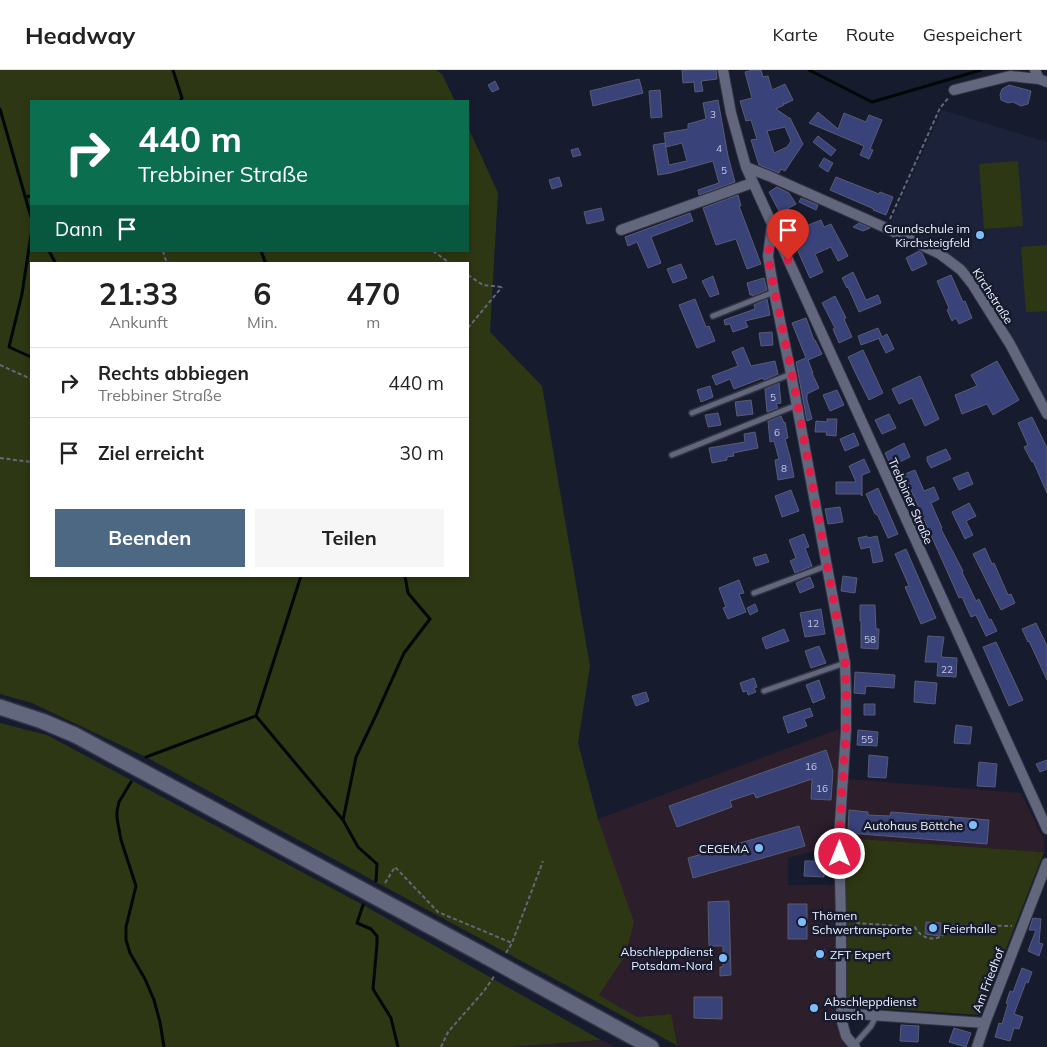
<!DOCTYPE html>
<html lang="de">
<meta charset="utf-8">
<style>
:root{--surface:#fff;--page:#f6f6f6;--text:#222;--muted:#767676;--line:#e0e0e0;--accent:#4c6883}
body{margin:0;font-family:Mulish,sans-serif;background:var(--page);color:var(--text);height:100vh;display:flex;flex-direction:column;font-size:19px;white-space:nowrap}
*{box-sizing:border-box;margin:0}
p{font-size:16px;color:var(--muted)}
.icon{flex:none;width:28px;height:28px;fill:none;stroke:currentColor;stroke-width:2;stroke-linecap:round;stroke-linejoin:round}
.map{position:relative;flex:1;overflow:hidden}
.panel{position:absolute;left:30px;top:192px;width:439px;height:315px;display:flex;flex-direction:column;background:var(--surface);border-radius:0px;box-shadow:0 2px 8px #0003}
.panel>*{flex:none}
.guide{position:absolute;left:30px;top:30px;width:439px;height:152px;border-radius:0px;box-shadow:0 2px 8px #0003;background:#0b6e4f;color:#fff;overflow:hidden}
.pin{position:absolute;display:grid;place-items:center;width:42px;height:42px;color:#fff;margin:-51px -21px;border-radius:50% 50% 50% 0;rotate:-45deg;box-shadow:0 0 5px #0007}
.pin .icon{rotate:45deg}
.me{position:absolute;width:55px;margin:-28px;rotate:0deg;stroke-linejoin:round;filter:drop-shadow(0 0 4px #0008)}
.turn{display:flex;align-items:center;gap:18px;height:105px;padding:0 25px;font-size:22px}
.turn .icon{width:65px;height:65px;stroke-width:2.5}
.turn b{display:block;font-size:35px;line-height:42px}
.then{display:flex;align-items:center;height:48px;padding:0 25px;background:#0003;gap:10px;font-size:19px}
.eta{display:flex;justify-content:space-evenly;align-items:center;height:85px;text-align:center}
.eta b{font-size:30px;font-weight:700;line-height:35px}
.cta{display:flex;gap:10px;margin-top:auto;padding:10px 25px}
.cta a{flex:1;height:58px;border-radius:0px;background:var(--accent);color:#fff;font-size:20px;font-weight:700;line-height:58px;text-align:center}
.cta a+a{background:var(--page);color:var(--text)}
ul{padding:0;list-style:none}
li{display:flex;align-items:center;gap:15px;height:70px;padding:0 25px;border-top:1px solid var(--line)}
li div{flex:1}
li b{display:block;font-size:19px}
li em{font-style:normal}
header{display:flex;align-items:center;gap:30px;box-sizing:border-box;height:70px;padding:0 25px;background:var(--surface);border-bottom:1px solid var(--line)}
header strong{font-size:24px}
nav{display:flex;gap:28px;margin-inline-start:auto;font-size:18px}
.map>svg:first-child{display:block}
</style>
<header>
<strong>Headway</strong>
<nav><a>Karte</a><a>Route</a><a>Gespeichert</a></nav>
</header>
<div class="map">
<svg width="1047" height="977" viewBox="0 0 1047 977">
<rect width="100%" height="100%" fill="#171b2e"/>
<!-- commercial -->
<path fill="#2c1e2a" d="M839,659L837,775L788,788V815H838L839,900L850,977H679L671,944L637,947L599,925L625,886L598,749Z
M849,709L1021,723L1045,772L1044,782L845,768Z
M601,970L615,977H511Z"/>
<!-- built -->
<path fill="#1d223b" d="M942,40L1047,72V331L1002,247L980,215L963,196L944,180L938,176L890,154Z"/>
<!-- green -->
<path fill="#2e3713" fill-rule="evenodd" d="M0,0H436L442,4L455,31H31V181H468V57L498,123L490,262L542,316L590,596L578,673L598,749L634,852L625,886L599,925L637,947L671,944L678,976L146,687L32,633L0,624ZM31,194H468V506H31Z
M1018,91L1023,156L984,159L979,94Z
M1047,175V241L1026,242L1021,177Z
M0,653L47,665L363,835L601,970L511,977H0Z
M845,768L1044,782L980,945L847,936Z"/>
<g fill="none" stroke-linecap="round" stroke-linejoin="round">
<!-- stream -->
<path stroke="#010808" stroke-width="3" d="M173,0L182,28L180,31
M809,0L872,32L981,0
M0,39L31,147
M25,127L31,126
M31,165L22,224L9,277L31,287
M49,181L56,194
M261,181L266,194
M301,506L256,646L343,750
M146,687L256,646
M131,712L119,732L117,741V748L121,770L136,816L126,857V870L130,883L145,909L154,930L160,952L164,977
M376,811L377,794L358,777L343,750L356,687L376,645L404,583L430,549L408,523L405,506
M363,835L357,853L371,859L377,866V874L373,919L391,948L398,977"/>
</g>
<!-- building -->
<path fill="#3a4379" stroke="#575c72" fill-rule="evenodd" d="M682,0H716L717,9L701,11L703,21L695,22L694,12L683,13Z
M753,0H761L763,7L768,6L772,20L785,14L793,30L785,34L783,33L784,35L776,39L789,48H790L803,74L785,101L781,99L779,103L759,95L751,70L757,69L751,50L746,51L740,31L752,28L745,2ZM785,57L791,71L787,77L774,83L767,61Z
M639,9L643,23L593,36L590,21Z
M495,11L499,19L492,22L488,15Z
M1009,15L1031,21L1028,34L1021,36L1013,32L1008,33L1001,30L1000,25L1002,19Z
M660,20L662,47L651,48L649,21Z
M718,30L728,86L735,112L699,125L698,120L719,113L713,91L670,103L658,105L653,75L665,73L669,95L687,91L682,73L666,77L664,63L688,59V54L706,49L703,33Z
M818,42L838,59L844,43L866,52L869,45L882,50L870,79L873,80L869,89L860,85L864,76L809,53Z
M818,66L836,80L831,86L813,72Z
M578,78L581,85L573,87L571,80Z
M824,88L833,93L828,102L819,96Z
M559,107L562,116L552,119L549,110Z
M836,107L879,124L880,122L893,127L886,145L873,140L874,139L830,120Z
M777,117L789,123L796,134L780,143L769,122Z
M738,125L741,136H739L761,194L747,199L736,169L716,175L703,138Z
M801,128L818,135L816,140L799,132Z
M601,138L604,150L587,154L584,142Z
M690,143L693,151L651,167L661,193L648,198L637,172L628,176L625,167Z
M821,150L824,157L831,154L848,186L838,191L831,177L815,184L823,202L810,208L793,170L805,165L801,158Z
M859,153L870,158L863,161L853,157Z
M919,181L922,183L927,194L912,201L906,188Z
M681,194L687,208L673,213L667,199Z
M853,202L866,230L878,225L881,233L859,242L848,217L847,218L842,208Z
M951,205L963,232L965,231L972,248L959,254L956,248L952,251L947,240L949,238L937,211Z
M713,206L719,224L710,227L702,211Z
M764,208L767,220L752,226V224L750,225L747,213Z
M835,226L846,248L844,249L852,267L839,273L833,259L835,258L822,233Z
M695,229L706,257L709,256L715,271L697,278L679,235Z
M767,229L770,245L745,251L748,257L733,262L730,254L725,255L724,250L755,239L754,235Z
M806,248L814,270H815L822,284L808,290L813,303H812L819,318L807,324V330L812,349L807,351L796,292L806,288L792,253Z
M878,258L882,267L887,264L894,279L886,283L879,269L880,268L861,275L858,266Z
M772,262L773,275L761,276L759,263Z
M743,277L751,296L775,291L778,304L764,310L763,308L734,319L730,309L716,315L712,306L738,296L732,282Z
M863,280L883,323L869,330L855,302L848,287Z
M997,291L1019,330L993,345L987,334L962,344L955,325L977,316L971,305Z
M920,306L939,349L925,356L912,328L899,334L892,319Z
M779,313L781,333L776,334L778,338L767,342L765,319Z
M710,316L713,327L701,332L697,320Z
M837,320L844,335L830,341L823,325Z
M751,330L753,344L737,346L735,332Z
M718,343L721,355L708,357L705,345Z
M889,344L896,358L882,364L875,350Z
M781,346L784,353L785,352L788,368L785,369L790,387L794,407L778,410L775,390L779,389L774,371L770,372L768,351Z
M1032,347L1047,378V423L1033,391L1032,392L1024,377L1028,375L1018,353Z
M827,349H837L836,366L826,365L827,362H815L816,351L827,352Z
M755,362L758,378L733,383L734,386L727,387V390L712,393L709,378L745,372L744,364Z
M854,363L859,375L845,381L840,369Z
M904,373L910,387L891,396L885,383Z
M946,379L951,389L931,398L927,391V387Z
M864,389L870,402L862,405V426L861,424H836V412H856L849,396Z
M915,400L924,421L934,417L939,429L931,433L942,458L941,459L963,501L962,502L976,531L979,529L989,550L991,549L997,561L986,566L976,545L971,547L962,527L959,528L910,418L906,419L900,406Z
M968,402L973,414L959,420L953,408Z
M878,418L898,464L888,468L878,446L876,444H875L866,424Z
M791,420L799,441L782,447L775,426Z
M969,433L976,446L966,451L973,465L965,469L952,442Z
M840,437L843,452L828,454L825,439Z
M804,464L809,477L805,478L812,496L795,503L790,491L796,488L789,470Z
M867,466L868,468L877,466L883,491L873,493L870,477L861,479L858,468Z
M985,478L992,494L994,493L1008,525L1011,524L1015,533L1001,540L973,484Z
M906,479L936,548L921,554L905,517L909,516L895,484Z
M766,484L769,492L756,496L753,488Z
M843,506L857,508L855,523L841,521Z
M810,507L814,517L800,523L796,513Z
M739,510L744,523L739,524L746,542L728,549L723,538L726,537L719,518Z
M755,534L758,541L750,545L747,538Z
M860,535H875L876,559H879L878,579L861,578V551H860Z
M821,539L825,564L805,567L800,543Z
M1036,553L1047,576V610L1029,571L1028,572L1022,559Z
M784,559L789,571L766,579L762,568Z
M928,566L944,567L941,587L957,588L956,607L937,606L938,592H925Z
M996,572L1023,630L1009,636L983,577Z
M819,576L826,593L811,598L805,581Z
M855,602L895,605L894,618L866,616L865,624L854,623Z
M754,608L757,617L754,618L756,622L748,625L747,621L743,622L740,613Z
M819,610L825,628L813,633L806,615Z
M915,611L937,613L935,634L914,632Z
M646,622L649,631L636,636L632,626Z
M864,634H875V645H864Z
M810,638L813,646L804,649L807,656L788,663L783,647Z
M956,655L972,657L970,674L954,673Z
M858,660L878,662L877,676L857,675Z
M826,680L833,701L831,730L811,729L812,709L756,728L754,723L730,731L732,737L677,757L669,736Z
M869,685L888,687L886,708L868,707Z
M1047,690V699L1040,702L1036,694Z
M979,692L997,694L995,717L977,716Z
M849,740L868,742V745L890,746L891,742L989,750L987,774L848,763Z
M799,756L805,776L693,808L688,788Z
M805,791H825L824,807L804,806Z
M729,831L731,905L720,906V897H723V876H709L708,832Z
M788,834H807V869H788Z
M1033,848L1041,849L1039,873L1043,874L1039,886L1028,881L1036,860H1029Z
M926,852L941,853L940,866L925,864Z
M815,880H825V888H815Z
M1022,898L1032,902L1028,913L1026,912L1014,944L1023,947L1019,959L1014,958L1010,971L995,967L999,953L1002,954L1008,934L1006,933L1010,921L1013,922Z
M694,927H722V949L694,948Z
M901,955L919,956L918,972L900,971Z
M954,958L971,963L966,977L949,972Z"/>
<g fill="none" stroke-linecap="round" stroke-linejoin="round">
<defs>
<path id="service" d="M713,246L774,222
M692,343L791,304
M672,385L797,335
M754,523L826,496
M764,621L845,593
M854,975L871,956L876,946"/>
<path id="minor" d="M723,0L731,43L746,97L1047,759
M1035,0L1039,9L1047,12
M954,20L1010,6L1039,9
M746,97L769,106L886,158L940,184L961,200L973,215L1010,274L1047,344
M772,154L768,186L774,222L791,304L845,593L846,622V660L839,769L841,850V924L842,952L846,966L855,977
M621,160L752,113
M841,943L985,953
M977,977L985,953L1047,793"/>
<path id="secondary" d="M0,637L42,651L75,665L487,887
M514,902L651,977"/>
</defs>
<!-- service casing -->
<use href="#service" stroke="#333444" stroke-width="8"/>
<!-- minor casing -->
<use href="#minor" stroke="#333444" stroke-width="12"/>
<!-- secondary casing -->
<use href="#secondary" stroke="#333444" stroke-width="18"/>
<!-- path -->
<path stroke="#636778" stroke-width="2" stroke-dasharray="4 2.5" stroke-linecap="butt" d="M890,149L940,38L949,27
M163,181L167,194
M433,181L451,194
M468,205L483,215L502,217
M468,258L502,217
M0,295L31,309
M0,388L31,392
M385,813L395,797L438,842L512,873
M856,853L915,857C920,868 934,872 943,865L944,855L1012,856
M506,883L512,873L543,791
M441,977L448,962L484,921L495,905"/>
<!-- service -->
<use href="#service" stroke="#62677e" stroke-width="5"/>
<!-- minor -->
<use href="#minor" stroke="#62677e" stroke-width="10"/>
<!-- secondary -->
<use href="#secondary" stroke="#62677e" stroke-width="15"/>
<defs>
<path id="secondary-bridge" d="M487,887L514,902"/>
</defs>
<!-- secondary-bridge casing -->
<use href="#secondary-bridge" stroke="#333444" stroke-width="18" stroke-linecap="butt"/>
<!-- secondary-bridge -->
<use href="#secondary-bridge" stroke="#62677e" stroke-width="15"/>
</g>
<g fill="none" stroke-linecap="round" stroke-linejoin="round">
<!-- route -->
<path stroke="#e11d48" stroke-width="9" stroke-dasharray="0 16.2" d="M788,190L772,154L768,186L771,204L792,304L845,593C846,616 847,639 846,662C844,703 839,743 840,784"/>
</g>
<!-- markers -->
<g fill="#7fbdfa" stroke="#171b2e" stroke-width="2">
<circle cx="980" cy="165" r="5"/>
<circle cx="973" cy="755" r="5"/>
<circle cx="759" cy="778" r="5"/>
<circle cx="802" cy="852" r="5"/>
<circle cx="933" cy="858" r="5"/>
<circle cx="820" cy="884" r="5"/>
<circle cx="723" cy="888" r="5"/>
<circle cx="814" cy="938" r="5"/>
</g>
<g text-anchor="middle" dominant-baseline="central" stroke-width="5" stroke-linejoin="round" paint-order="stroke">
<!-- number labels -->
<g font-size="10" fill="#c1c6de">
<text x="713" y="44">3</text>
<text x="719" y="78">4</text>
<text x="724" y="100">5</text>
<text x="773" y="327">5</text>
<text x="777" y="362">6</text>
<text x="784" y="398">8</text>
<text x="813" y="553">12</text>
<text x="870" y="569">58</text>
<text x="947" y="599">22</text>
<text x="867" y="669">55</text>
<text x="811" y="696">16</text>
<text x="822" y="718">16</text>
</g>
<!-- poi labels -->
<g font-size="12" fill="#eef1ff" stroke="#171b2e" text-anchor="end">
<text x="970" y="158">Grundschule im<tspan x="970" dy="14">Kirchsteigfeld</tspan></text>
<text x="963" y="755">Autohaus Böttche</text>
<text x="749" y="778">CEGEMA</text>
<text x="812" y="845" text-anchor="start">Thömen<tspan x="812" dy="14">Schwertransporte</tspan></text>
<text x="943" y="858" text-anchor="start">Feierhalle</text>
<text x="713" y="881">Abschleppdienst<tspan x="713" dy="14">Potsdam-Nord</tspan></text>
<text x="830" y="884" text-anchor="start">ZFT Expert</text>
<text x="824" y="931" text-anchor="start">Abschleppdienst<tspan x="824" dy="14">Lausch</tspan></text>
</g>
<!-- street labels -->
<g font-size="12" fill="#eef1ff" stroke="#171b2e">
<text transform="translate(993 226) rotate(57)">Kirchstraße</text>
<text transform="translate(911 431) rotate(66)">Trebbiner Straße</text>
<text transform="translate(988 910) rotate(-69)">Am Friedhof</text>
</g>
</g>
</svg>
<div class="pin" style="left:788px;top:190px;background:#d93025"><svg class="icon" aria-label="arrive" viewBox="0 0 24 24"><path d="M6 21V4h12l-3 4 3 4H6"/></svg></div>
<svg class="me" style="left:840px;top:784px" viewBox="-20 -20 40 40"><circle r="17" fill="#e11d48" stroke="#fff" stroke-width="3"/><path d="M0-11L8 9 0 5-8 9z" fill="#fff"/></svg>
<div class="guide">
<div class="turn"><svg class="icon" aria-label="right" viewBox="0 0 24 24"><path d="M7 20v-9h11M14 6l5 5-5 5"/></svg><div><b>440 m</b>Trebbiner Straße</div></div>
<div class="then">Dann<svg class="icon" aria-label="arrive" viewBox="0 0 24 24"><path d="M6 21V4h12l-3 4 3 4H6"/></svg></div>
</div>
<section class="panel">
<div class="eta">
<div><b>21:33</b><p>Ankunft</p></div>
<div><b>6</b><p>Min.</p></div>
<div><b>470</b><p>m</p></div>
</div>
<ul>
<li><svg class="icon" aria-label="right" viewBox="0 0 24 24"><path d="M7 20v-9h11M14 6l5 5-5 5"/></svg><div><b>Rechts abbiegen</b><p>Trebbiner Straße</p></div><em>440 m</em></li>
<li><svg class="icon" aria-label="arrive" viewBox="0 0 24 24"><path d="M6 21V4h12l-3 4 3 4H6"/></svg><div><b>Ziel erreicht</b></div><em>30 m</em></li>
</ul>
<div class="cta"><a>Beenden</a><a>Teilen</a></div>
</section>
</div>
